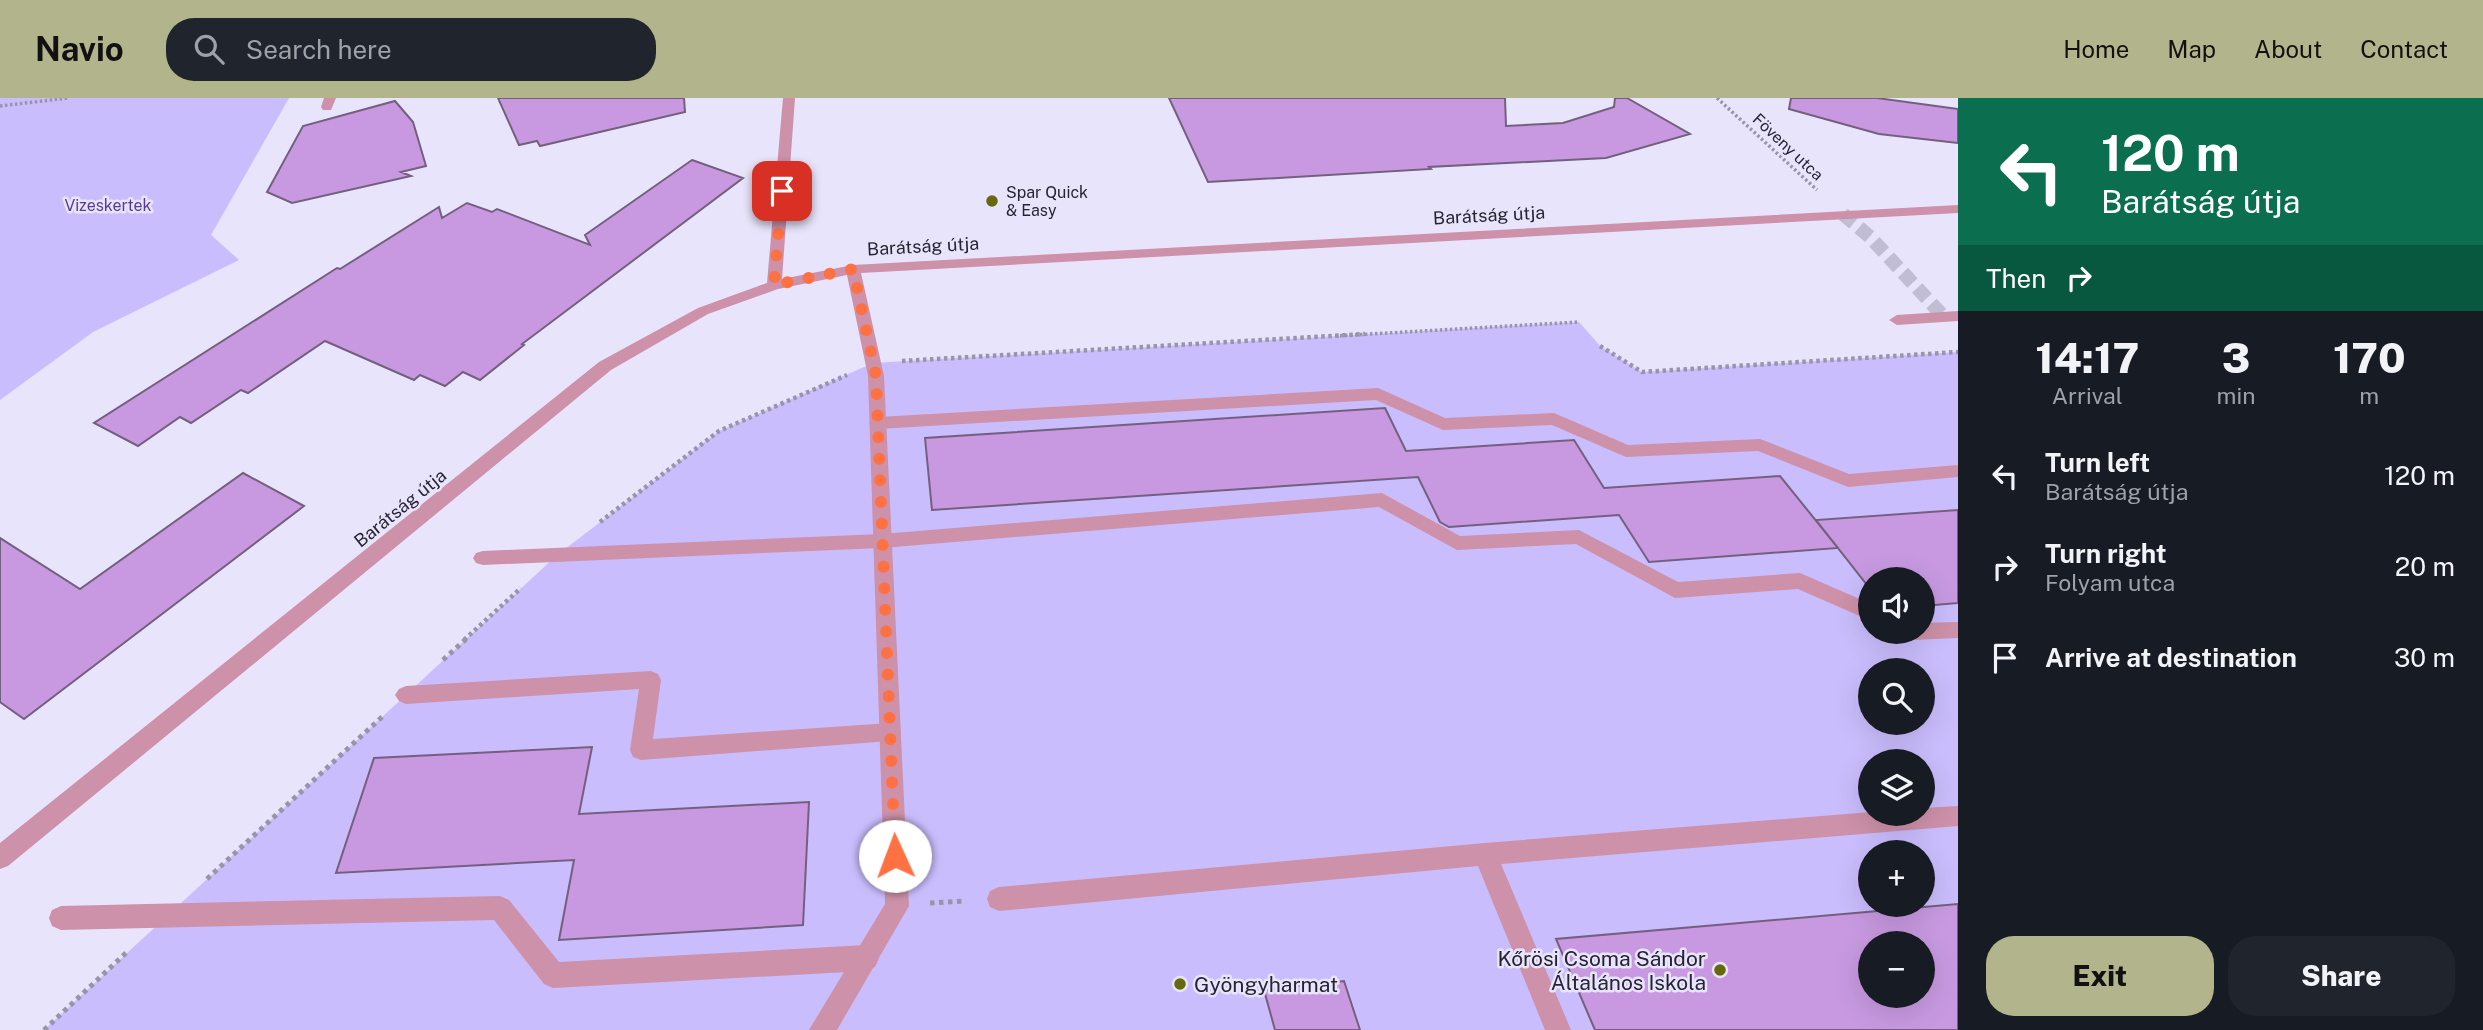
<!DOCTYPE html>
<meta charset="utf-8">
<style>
:root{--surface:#171b24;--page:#20242c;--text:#f1f3f6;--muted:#9ea1a6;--accent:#b2b58c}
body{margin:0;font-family:"Public Sans",sans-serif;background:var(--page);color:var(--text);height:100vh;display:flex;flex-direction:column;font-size:26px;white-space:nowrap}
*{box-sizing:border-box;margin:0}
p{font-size:23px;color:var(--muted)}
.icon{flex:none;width:38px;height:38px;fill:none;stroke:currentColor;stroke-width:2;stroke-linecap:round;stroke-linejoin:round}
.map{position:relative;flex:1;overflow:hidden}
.details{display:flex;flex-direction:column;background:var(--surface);width:525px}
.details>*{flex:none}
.top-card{background:#0b6e4f;color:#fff;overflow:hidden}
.fabs{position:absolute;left:1858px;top:469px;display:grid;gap:14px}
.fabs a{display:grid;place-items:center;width:77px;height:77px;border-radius:50%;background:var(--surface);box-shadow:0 7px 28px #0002;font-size:35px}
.pin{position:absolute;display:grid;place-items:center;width:60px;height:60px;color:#fff;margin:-30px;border-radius:14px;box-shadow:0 4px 10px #0006}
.me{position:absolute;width:77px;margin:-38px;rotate:358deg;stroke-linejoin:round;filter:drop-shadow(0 0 5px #0008)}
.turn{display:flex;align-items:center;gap:24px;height:147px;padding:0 28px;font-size:32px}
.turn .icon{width:91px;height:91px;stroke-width:2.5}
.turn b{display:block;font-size:49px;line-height:60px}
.then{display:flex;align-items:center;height:66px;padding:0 28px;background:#0003;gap:14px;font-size:26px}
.eta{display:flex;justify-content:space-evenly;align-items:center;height:119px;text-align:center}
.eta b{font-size:42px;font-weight:800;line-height:49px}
.action{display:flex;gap:14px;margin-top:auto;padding:14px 28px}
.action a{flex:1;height:80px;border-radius:28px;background:var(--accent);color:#111;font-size:28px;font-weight:800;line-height:80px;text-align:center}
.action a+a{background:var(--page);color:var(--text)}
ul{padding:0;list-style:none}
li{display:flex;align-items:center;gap:21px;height:91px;padding:0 28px}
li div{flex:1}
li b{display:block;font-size:26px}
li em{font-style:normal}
header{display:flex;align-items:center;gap:42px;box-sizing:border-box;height:98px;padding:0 35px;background:var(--accent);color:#111}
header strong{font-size:33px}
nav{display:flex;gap:38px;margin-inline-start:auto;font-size:24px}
.search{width:490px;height:63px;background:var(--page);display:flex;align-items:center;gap:18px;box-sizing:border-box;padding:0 24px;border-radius:28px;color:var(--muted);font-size:26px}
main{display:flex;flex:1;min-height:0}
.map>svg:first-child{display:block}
</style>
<header>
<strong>Navio</strong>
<div class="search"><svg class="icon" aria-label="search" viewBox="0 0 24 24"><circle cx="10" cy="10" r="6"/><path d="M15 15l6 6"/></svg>Search here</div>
<nav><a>Home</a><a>Map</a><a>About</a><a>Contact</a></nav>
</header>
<main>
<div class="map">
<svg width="1958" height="932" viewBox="0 0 1958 932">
<rect width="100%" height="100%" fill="#e8e4fb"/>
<!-- green -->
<path fill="#cabdfd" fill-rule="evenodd" d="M0,0H289L211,137L239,162L93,234L0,302Z
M1579,224L1600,248L1642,274L1958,254V932H44L556,458L719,333L873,265ZM1871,481H1923V534H1871ZM1871,572H1923V625H1871ZM1871,663H1923V716H1871ZM1871,754H1923V807H1871ZM1871,845H1923V898H1871Z"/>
<!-- building -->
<path fill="#c899e1" stroke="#74607e" stroke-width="2" fill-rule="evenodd" d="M498,0H684L685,14L540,48L537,43L519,47Z
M1169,0H1505L1506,28L1563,25L1614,9L1615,0H1627L1690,36L1606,60L1429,69L1431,71L1208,84Z
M1791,0H1877L1958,11V45L1879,36L1789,11Z
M395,3L413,24L426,68L401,74L411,78L292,105L267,94L303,28Z
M692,62L743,80L522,246L524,247L480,282L463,274L445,288L420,277L414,282L325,243L248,295L241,292L191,325L180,319L138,348L94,325L337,170L340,171L439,109L442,120L467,105L492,114L497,111L590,147L585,137Z
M1385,310L1406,353L1574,342L1604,390L1780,378L1838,450L1649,464L1619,417L1449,429L1440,424L1418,379L932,412L925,340Z
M243,375L304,408L24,621L0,604V440L80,491Z
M1958,412V505L1923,508V481H1871V492L1816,422Z
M592,649L579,716L809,704L803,827L559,842L574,762L336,775L374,660Z
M1958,806V932H1595L1556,841ZM1871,845H1923V898H1871Z
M1344,883L1360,932H1275L1264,892Z"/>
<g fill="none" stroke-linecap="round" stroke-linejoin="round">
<!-- minor-tunnel -->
<path stroke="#c1bed3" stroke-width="14" stroke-dasharray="14 7" stroke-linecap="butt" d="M1843,116L1870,139L1944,219"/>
<!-- path-far2 -->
<path stroke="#9895a8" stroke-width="3.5" stroke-dasharray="2.5 2.5" stroke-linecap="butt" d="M1717,0L1817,92
M0,8L68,0
M1335,238L1579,224"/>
<!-- path-far1 -->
<path stroke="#9895a8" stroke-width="4.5" stroke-dasharray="3.5 3.5" stroke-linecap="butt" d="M1600,248L1642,274L1958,254
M902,263L1365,236
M600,424L719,333L847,277
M464,542L521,490"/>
<!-- path -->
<path stroke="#9895a8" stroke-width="5" stroke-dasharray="4.5 4.5" stroke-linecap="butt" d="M443,562L466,541
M207,781L383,618
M930,805L966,803
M44,932L128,853"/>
<!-- service -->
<path fill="#cd91a9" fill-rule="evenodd" d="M1958,213V223L1897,227L1889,222L1897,217Z
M1378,290L1445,320L1554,315L1628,347L1760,341L1849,376L1958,367V379L1848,389L1758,353L1626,359L1552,327L1443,332L1376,302L878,331L869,325L878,319Z
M1382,395L1460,438L1579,432L1678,484L1800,475L1871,506V523L1798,491L1675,500L1576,446L1457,452L1379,409L882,450L483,467L476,465L473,460L476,455L483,453L882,436Z
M1958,524V540L1912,542L1905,540L1902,534H1923V525Z
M651,573L658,576L661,582L653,641L890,625L898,627L901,634L898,641L890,643L641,662L633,659L630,652L639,591L406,606L399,603L395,597L399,591L406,588Z
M1958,708V728L1501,766L1571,932H1545L1478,768L999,813L990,809L987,801L990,793L999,789L1485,745L1871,714L1923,716V710Z
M500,798L509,802L559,864L866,847L875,851L879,860L875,869L866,873L553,890L544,886L494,822L61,832L52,828L49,820L52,812L61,808Z"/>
<!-- minor -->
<path fill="#cd91a9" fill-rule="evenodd" d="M324,0H336L331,12H323L321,9Z
M783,0H795L782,181L853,167L1958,107V115L861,175L884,278L909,808L837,932H809L885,806L868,278L847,177L778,191L708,216L611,272L8,768L0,771V745L599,264L698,210L767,185Z"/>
</g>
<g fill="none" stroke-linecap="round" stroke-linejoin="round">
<!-- route -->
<path stroke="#ff7043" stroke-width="12" stroke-dasharray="0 21.6" d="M782,93L774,187L853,171L876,278L895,758"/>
</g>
<!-- markers -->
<g fill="#646a0b" stroke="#e8e4fb" stroke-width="2.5">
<circle cx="992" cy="103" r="7"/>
<circle cx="1720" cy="872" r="7"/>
<circle cx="1180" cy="886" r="7"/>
</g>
<g text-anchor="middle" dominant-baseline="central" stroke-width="5" stroke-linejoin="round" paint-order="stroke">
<!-- far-street labels -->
<g font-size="16" fill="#272432" stroke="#e8e4fb">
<text transform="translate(1788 49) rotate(43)">Föveny utca</text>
</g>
<!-- far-poi labels -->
<g font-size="16" fill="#272432" stroke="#e8e4fb" text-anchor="start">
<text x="1006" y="94">Spar Quick<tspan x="1006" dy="18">&amp; Easy</tspan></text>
</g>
<!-- far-park labels -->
<g font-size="16" fill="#573c98" stroke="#e8e4fb">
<text x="108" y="107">Vizeskertek</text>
</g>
<!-- street labels -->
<g font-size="18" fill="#272432" stroke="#e8e4fb">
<text transform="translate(1489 117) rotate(-3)">Barátság útja</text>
<text transform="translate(923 148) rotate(-3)">Barátság útja</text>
<text transform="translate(400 410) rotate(-39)">Barátság útja</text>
</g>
<!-- near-poi labels -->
<g font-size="21" fill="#272432" stroke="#e8e4fb" text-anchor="end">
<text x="1706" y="860">Kőrösi Csoma Sándor<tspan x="1706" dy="24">Általános Iskola</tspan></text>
<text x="1194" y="886" text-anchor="start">Gyöngyharmat</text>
</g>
</g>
</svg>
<div class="fabs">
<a><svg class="icon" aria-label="sound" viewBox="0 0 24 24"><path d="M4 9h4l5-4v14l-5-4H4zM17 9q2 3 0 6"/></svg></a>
<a><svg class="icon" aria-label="search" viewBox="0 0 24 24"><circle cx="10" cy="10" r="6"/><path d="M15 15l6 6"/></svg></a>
<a><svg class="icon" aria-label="layers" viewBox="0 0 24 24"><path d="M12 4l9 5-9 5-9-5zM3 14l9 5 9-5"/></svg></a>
<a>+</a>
<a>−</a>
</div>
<div class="pin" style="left:782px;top:93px;background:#d93025"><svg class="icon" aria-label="arrive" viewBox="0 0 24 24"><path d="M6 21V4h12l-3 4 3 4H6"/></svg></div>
<svg class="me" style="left:895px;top:758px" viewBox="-20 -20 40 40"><circle r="19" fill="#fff"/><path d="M0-13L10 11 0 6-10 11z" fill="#ff7043"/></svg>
</div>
<section class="details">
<div class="top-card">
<div class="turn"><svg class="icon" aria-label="left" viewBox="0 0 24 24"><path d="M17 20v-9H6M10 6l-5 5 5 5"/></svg><div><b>120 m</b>Barátság útja</div></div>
<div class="then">Then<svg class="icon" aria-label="right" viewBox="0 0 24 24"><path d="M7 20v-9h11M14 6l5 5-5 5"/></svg></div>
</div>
<div class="eta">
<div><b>14:17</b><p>Arrival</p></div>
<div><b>3</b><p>min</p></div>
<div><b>170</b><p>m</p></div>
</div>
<ul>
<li><svg class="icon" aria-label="left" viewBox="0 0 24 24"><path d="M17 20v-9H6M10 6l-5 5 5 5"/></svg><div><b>Turn left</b><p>Barátság útja</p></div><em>120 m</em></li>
<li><svg class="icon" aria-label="right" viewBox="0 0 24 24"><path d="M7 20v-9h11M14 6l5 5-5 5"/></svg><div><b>Turn right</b><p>Folyam utca</p></div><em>20 m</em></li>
<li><svg class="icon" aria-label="arrive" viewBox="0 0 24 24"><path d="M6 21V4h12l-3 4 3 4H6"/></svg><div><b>Arrive at destination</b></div><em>30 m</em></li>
</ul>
<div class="action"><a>Exit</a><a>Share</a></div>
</section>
</main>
